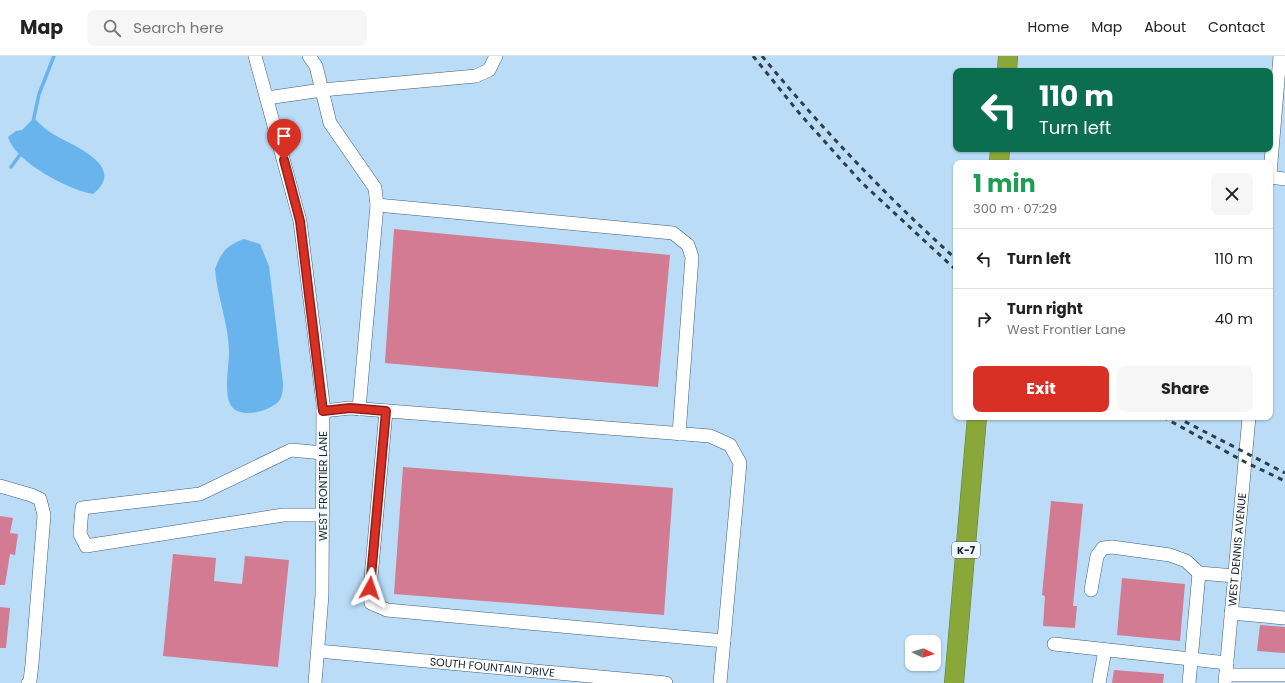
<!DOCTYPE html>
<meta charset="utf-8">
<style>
:root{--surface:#fff;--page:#f6f6f6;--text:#222;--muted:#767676;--line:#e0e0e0;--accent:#d93025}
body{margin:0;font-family:Poppins,sans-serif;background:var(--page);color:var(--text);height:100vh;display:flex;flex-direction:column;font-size:15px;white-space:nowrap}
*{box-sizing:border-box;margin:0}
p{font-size:13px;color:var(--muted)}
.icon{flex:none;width:22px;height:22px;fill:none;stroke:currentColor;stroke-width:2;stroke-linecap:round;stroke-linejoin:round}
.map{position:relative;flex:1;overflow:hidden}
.panel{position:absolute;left:953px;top:104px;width:320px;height:260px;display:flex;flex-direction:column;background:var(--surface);border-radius:8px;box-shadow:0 1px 3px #0004}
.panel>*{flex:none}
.hud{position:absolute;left:953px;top:12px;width:320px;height:84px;border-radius:8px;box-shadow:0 1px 3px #0004;background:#0b6e4f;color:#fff;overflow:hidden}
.needle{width:26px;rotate:95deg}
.controls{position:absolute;left:905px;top:579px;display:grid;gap:8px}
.controls a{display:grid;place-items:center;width:36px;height:36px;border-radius:8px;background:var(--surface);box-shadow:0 1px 3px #0004;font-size:20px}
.pin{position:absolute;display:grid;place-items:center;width:34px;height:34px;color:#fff;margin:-41px -17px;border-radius:50% 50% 50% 0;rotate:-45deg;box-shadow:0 0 4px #0007}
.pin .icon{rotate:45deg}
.me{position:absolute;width:44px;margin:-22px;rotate:5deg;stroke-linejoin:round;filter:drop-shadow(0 0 3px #0008)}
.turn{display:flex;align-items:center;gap:14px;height:84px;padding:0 20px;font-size:18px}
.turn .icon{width:52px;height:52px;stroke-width:2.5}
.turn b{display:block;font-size:28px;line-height:34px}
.round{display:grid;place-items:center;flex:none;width:42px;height:42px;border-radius:8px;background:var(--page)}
.summary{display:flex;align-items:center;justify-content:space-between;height:68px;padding:0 20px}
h1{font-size:24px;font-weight:700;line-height:30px;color:#1e9e55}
.action{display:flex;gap:8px;margin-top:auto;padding:8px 20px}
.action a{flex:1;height:46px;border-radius:8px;background:var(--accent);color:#fff;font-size:16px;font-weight:700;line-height:46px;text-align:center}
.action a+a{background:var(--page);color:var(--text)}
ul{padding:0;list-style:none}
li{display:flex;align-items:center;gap:12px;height:60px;padding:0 20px;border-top:1px solid var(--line)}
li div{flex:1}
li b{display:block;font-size:15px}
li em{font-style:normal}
header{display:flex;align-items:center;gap:24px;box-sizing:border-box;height:56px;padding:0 20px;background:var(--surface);border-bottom:1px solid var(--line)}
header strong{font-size:19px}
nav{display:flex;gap:22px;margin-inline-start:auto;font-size:14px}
.search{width:280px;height:36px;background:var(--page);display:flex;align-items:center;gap:10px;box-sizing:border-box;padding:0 14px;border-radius:8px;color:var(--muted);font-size:15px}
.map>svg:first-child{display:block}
</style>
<header>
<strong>Map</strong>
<div class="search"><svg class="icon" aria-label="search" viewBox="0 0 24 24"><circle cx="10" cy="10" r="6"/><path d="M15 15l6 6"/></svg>Search here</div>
<nav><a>Home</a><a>Map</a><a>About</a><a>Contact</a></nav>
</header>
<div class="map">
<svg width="1285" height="627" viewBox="0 0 1285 627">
<rect width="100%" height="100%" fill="#badcf7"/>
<!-- water -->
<path fill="#69b4ed" d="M34,62C40,68 46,74 53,78C73,90 128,110 93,138C69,134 15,106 8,81L16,75L22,74Z
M244,183L260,188L269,210L283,327C283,333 283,339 279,345C270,355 242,363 232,351C223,340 229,311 229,297C229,268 217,241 215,213C222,195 226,190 244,183Z"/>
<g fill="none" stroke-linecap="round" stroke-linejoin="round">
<!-- stream -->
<path stroke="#69b4ed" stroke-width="3.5" d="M33,66L39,38L54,0
M11,111L22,96"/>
</g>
<!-- building -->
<path fill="#d27b92" d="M394,173L670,199L658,331L385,307Z
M403,411L673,432L664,559L394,538Z
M1051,445L1083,448L1073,550H1077L1075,572L1043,570L1045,540L1042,539Z
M0,460L13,462L10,477L18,478L15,499L10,498L5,529H0Z
M173,498L216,502L214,525L242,528L245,500L289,504L278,611L163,600Z
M1122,522L1185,528L1180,585L1117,579Z
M0,551L10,552L6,592H0Z
M1260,569L1285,571V597L1257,595Z
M1114,614L1164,618L1163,627H1112Z"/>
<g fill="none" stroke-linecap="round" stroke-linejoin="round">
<defs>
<g id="minor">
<path d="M255,0L300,165L323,347L322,539L315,627"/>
<path d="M309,0L316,10L330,67L375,132L377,149L359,353"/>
<path d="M267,42L322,34L476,20L489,14L496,0"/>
<path d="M1270,118L1280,0"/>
<path d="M1270,121L1285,123"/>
<path d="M377,149L673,177L688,189L692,201L679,378"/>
<path d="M323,355L350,352L710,380L730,389L740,407L720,627"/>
<path d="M386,355L370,533L371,547L387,554L724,585"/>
<path d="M0,430L31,439L40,443L44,459L32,608L30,625L28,627"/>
<path d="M322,459H283L86,490L80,478L82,452L200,438L291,394L323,397"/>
<path d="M1091,534L1097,500L1103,492L1112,491L1170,499L1186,505L1199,517"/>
<path d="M1231,557L1285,562"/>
<path d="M1054,588L1227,607"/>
<path id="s1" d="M318,595L666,627"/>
<path d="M1226,619H1285"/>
<path d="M1099,627L1105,594"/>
<path d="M1189,627L1199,517L1235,520"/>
<path id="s2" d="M1225,627L1249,361"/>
</g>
<path id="highway" d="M1007,15L1008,0
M999,107L1000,93
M954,627L977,361"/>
</defs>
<!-- minor casing -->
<use href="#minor" stroke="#415e76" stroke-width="14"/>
<!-- highway casing -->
<use href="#highway" stroke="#617935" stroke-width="20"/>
<!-- minor -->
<use href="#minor" stroke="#fff" stroke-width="13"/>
<!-- highway -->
<use href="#highway" stroke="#8aa83a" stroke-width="19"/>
<!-- rail -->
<path stroke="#2e3e4a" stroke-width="3" stroke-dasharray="5 5" stroke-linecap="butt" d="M753,0L800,58L861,126L956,214
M762,0C822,73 886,140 956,203
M1163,361L1245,406L1285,425
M1176,361L1285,417"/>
</g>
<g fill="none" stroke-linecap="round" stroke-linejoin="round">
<defs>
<path id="route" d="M284,104L300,165L323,355L350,352L386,355L370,532"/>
</defs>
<!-- route casing -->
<use href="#route" stroke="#8d1f18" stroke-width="10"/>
<!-- route -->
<use href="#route" stroke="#d93025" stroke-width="7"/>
</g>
<g text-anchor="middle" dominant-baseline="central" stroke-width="3" stroke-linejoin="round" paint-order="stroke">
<!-- shield labels -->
<rect fill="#f2f9fe" stroke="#57626b" stroke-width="1" x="952" y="486" width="28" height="16" rx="3"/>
<g font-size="10" font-weight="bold" fill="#15222c">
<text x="966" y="494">K-7</text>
</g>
<!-- street labels -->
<g font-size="11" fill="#15222c" stroke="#f2f9fe">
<text transform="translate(323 430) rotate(-90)">WEST FRONTIER LANE</text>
<text stroke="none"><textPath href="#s2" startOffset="134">WEST DENNIS AVENUE</textPath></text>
<text stroke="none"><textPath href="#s1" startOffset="175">SOUTH FOUNTAIN DRIVE</textPath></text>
</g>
</g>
</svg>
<div class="controls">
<a><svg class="needle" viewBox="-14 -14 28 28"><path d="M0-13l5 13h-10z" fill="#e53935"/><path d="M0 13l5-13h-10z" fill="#767676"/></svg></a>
</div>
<div class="pin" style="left:284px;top:104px;background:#d93025"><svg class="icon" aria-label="arrive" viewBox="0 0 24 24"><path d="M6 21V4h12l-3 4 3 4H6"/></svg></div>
<svg class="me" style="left:370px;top:532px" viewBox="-20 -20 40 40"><path d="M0-17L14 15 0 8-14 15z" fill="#d93025" stroke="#fff" stroke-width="4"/></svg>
<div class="hud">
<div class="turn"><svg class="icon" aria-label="left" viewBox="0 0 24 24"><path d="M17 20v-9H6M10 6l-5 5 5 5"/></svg><div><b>110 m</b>Turn left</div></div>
</div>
<section class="panel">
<div class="summary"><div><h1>1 min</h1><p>300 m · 07:29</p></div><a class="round"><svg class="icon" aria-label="close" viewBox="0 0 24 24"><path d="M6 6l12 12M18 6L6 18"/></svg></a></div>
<ul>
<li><svg class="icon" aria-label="left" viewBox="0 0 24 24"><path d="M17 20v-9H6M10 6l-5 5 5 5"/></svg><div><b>Turn left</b></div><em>110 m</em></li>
<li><svg class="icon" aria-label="right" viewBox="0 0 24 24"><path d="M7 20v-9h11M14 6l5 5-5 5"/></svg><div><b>Turn right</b><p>West Frontier Lane</p></div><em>40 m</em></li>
</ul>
<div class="action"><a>Exit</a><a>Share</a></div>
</section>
</div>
